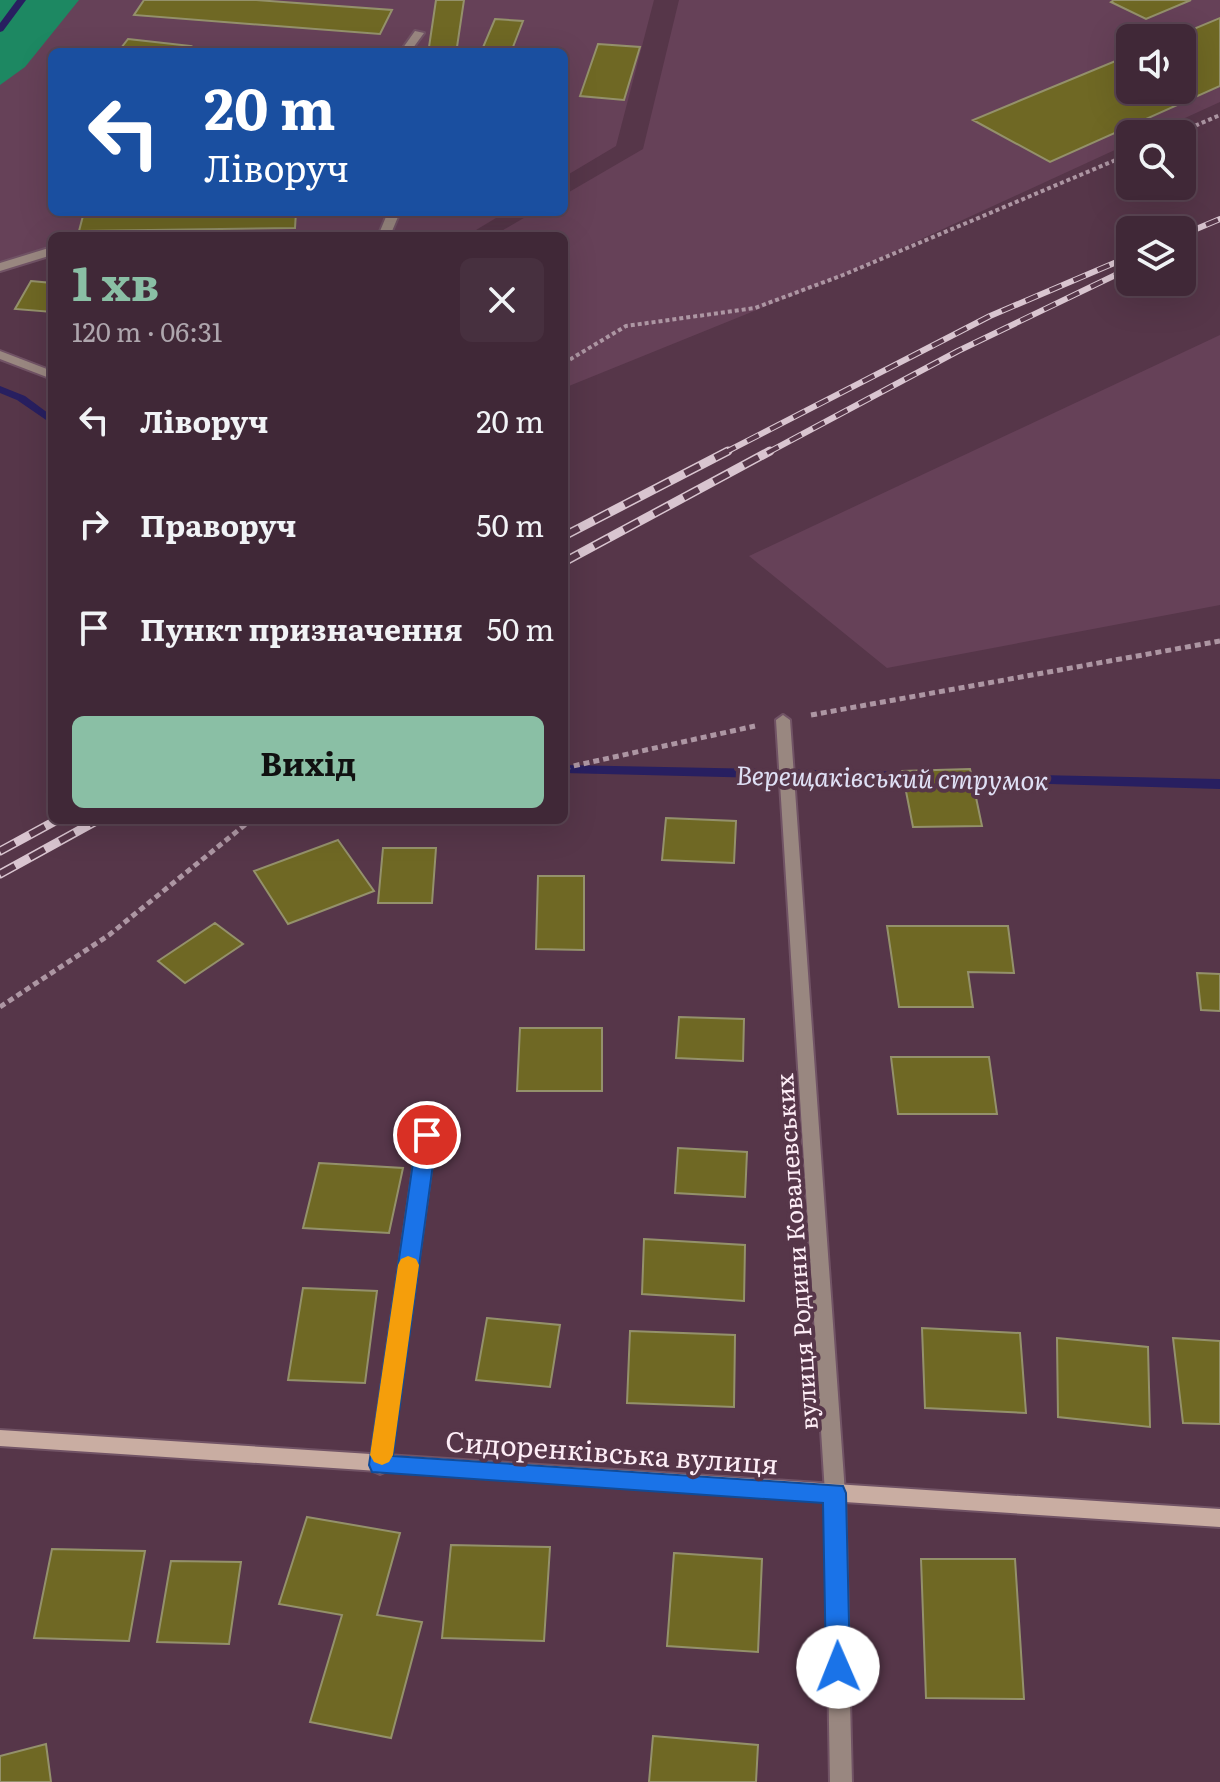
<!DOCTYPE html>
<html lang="uk">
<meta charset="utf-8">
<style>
:root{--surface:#402837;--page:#47303f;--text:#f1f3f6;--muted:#aea6ad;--line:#594452;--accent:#8abfa5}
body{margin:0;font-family:Literata,serif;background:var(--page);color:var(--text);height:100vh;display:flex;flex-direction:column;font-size:30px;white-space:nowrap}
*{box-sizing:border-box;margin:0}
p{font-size:26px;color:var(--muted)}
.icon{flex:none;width:44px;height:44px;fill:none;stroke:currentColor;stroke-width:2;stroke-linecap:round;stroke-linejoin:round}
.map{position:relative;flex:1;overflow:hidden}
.panel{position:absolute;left:48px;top:232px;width:520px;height:592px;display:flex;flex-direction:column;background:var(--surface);border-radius:12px;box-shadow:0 8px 32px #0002,0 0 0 2px var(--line)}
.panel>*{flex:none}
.guide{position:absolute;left:48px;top:48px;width:520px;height:168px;border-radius:12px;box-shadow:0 8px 32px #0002,0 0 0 2px var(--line);background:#1a4fa0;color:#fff;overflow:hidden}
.fabs{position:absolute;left:1116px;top:24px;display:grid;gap:16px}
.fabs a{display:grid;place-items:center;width:80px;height:80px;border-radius:12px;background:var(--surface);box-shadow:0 8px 32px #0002,0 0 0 2px var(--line);font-size:40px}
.pin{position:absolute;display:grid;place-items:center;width:68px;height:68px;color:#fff;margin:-34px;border:4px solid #fff;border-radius:50%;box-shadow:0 2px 8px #0007}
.me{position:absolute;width:88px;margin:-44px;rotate:359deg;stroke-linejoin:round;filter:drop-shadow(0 0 6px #0008)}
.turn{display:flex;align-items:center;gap:28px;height:168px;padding:0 24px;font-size:36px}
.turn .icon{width:104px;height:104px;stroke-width:2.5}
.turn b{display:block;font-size:56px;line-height:68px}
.round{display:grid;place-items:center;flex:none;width:84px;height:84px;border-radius:12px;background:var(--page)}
.overview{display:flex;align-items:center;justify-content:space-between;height:136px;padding:0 24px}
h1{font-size:48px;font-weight:700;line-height:60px;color:var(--accent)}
.primary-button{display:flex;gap:16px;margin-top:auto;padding:16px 24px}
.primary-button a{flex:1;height:92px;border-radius:12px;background:var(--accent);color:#111;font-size:32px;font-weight:700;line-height:92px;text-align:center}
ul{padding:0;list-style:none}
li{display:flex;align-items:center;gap:24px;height:104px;padding:0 24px}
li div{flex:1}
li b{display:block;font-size:30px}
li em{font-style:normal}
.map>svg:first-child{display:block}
</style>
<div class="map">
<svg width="1220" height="1782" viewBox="0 0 1220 1782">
<rect width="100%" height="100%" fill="#563649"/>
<!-- built -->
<path fill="#664158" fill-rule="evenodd" d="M0,0H654L616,146L564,177V52H52V212H506L466,236H52V251L0,270Z
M679,0H1220V102L1150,134H1130V143L843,275L564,388V236H493L534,212H564V195L643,149ZM1130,38H1182V90H1130Z
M1220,335V605L887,668L749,556Z"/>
<!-- forest -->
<path fill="#1d8862" d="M0,0H79L25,67L0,85Z"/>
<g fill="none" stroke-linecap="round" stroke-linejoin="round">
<!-- stream -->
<path fill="#281f60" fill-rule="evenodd" d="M17,0H26L3,31L0,32V23Z
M0,386L25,396L52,416V424L17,400L0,393Z
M564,765L920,772L927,777L920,782L564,773Z
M952,773L1220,779V789L947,781L945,778L947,775Z"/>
</g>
<!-- building -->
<path fill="#6f6824" stroke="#94916b" stroke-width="2" d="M144,0H256L392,10L380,34L134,15Z
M436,0H464L457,47H429Z
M1114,0H1191L1146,19L1111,2Z
M1220,18V86L1050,162L973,120L1130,55V90H1182V38H1172Z
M495,19L523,21L511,52H481Z
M128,39L191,46L187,52H118Z
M598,44L640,47L624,100L580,96Z
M84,212H296L295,228L79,231Z
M31,281L52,283V312L15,309Z
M970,769L982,826L913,827L902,771Z
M666,818L736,821L734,863L662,860Z
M338,840L374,891L288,924L254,871Z
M383,848H436L432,903H378Z
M538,876H584V950L536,949Z
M215,923L243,944L185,983L158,961Z
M887,926H1008L1014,973L968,972L973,1007H899Z
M1197,973L1220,974V1011L1201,1010Z
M679,1017L744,1019L743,1061L676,1058Z
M520,1028H602V1091H517Z
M891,1057H989L997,1114H898Z
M678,1148L747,1152L745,1197L675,1193Z
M319,1163L403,1168L389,1233L303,1228Z
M644,1239L745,1245L744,1301L642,1294Z
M303,1288L377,1291L365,1383L288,1380Z
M487,1318L560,1325L550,1387L476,1380Z
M922,1328L1020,1333L1026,1413L925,1408Z
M630,1331L735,1335L734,1407L627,1403Z
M1057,1338L1148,1347L1150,1427L1058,1417Z
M1173,1338L1220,1341V1424L1183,1423Z
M307,1517L400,1533L377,1615L422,1622L391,1738L310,1722L342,1615L279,1604Z
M451,1545L550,1547L544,1641L442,1638Z
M52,1549L145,1551L129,1641L34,1638Z
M674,1553L762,1559L758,1652L667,1646Z
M921,1559H1015L1024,1699L926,1698Z
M171,1561L241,1562L229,1644L157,1642Z
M653,1736L758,1745L756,1782H649Z
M46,1744L51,1782H0V1756Z"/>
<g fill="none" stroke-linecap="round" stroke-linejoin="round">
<defs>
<path id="service" d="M415,31L424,33L410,52H400Z
M388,212H400L390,236H378Z
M427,1128L433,1130L436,1135L390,1465L387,1471L380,1474L373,1471L370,1465L418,1135L421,1130Z"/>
<path id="minor" d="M52,247V255L0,271V263Z
M0,351L52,371V379L0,359Z
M783,715L790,720L845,1493L852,1782H830L825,1493L776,720Z"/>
<path id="secondary" d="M0,1430L1220,1509V1527L0,1446Z"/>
</defs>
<!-- service casing -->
<use href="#service" stroke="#715365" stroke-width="4"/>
<!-- minor casing -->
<use href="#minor" stroke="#715365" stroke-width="4"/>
<!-- secondary casing -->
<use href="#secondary" stroke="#715365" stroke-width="4"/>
<!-- path-far1 -->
<path stroke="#ad96a3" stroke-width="4" stroke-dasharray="4 3" stroke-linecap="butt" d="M1176,134L1220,115
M564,363L626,326L755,308L843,275L1130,154"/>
<!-- path -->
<path stroke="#ad96a3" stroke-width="5" stroke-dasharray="6 4" stroke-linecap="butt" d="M811,715L1220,641
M564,768L755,726
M0,1007L109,935L251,820"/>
<!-- service -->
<use href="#service" fill="#998780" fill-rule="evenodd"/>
<!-- minor -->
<use href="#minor" fill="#998780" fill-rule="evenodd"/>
<!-- secondary -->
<use href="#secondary" fill="#c9ada2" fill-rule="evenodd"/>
<defs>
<path id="rail-far1" d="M1182,235L1220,219
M724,453L990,316L1119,261
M767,453L958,351L1130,268"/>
<path id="rail" d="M564,536L728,451
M564,562L770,451
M0,851L57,820
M0,874L98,820"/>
</defs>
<!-- rail-far1 casing -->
<use href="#rail-far1" stroke="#d9c5d0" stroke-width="6"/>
<!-- rail casing -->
<use href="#rail" stroke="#d9c5d0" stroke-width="9"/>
<!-- rail-far1 -->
<use href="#rail-far1" stroke="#563649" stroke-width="4" stroke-dasharray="13" stroke-linecap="butt"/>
<!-- rail -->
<use href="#rail" stroke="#563649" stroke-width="6" stroke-dasharray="17" stroke-linecap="butt"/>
</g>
<!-- route -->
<path fill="#1a73e8" stroke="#114b97" stroke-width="2" d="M427,1128L434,1130L437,1135L393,1456L843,1486L846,1493L850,1667L847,1674L838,1678L830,1674L826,1667L823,1503L372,1472L369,1465L417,1135L420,1130Z"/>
<!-- slow -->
<path fill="#f59e0b" d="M408,1256L416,1259L419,1265L393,1455L389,1462L382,1465L374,1462L370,1455L398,1265L401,1259Z"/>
<g text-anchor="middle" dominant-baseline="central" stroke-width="8" stroke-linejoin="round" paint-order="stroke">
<!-- street labels -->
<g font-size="24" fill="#fdedf6" stroke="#563649">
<text transform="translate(795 1252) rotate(-94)">вулиця Родини Ковалевських</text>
</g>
<!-- water labels -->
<g font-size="26" font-style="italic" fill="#dfe0f5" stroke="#563649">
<text transform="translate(892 776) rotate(1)">Верещаківський струмок</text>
</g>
<!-- near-street labels -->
<g font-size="28" fill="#fdedf6" stroke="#563649">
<text transform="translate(612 1451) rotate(4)">Сидоренківська вулиця</text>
</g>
</g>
</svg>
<div class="fabs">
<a><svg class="icon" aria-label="sound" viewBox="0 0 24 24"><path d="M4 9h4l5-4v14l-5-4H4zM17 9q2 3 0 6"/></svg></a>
<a><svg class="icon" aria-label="search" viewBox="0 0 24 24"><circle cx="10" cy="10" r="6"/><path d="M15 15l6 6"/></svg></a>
<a><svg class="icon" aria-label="layers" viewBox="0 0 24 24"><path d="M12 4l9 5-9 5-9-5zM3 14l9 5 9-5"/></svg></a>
</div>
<div class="pin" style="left:427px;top:1135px;background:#d93025"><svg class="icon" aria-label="arrive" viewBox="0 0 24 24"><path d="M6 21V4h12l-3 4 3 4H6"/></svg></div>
<svg class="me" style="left:838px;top:1667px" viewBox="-20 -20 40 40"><circle r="19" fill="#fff"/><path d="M0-13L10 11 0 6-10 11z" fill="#1a73e8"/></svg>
<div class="guide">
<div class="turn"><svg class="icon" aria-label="left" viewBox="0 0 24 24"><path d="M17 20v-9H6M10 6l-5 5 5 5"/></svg><div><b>20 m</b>Ліворуч</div></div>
</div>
<section class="panel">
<div class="overview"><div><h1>1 хв</h1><p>120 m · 06:31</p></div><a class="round"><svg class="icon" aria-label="close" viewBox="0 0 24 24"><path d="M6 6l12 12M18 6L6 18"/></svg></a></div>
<ul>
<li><svg class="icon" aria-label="left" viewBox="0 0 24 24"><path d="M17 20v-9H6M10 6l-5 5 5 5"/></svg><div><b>Ліворуч</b></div><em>20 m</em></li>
<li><svg class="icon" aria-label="right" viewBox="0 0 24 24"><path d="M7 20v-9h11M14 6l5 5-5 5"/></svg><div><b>Праворуч</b></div><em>50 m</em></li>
<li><svg class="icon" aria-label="arrive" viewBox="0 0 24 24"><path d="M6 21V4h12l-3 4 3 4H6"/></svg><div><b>Пункт призначення</b></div><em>50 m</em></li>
</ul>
<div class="primary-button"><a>Вихід</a></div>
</section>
</div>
